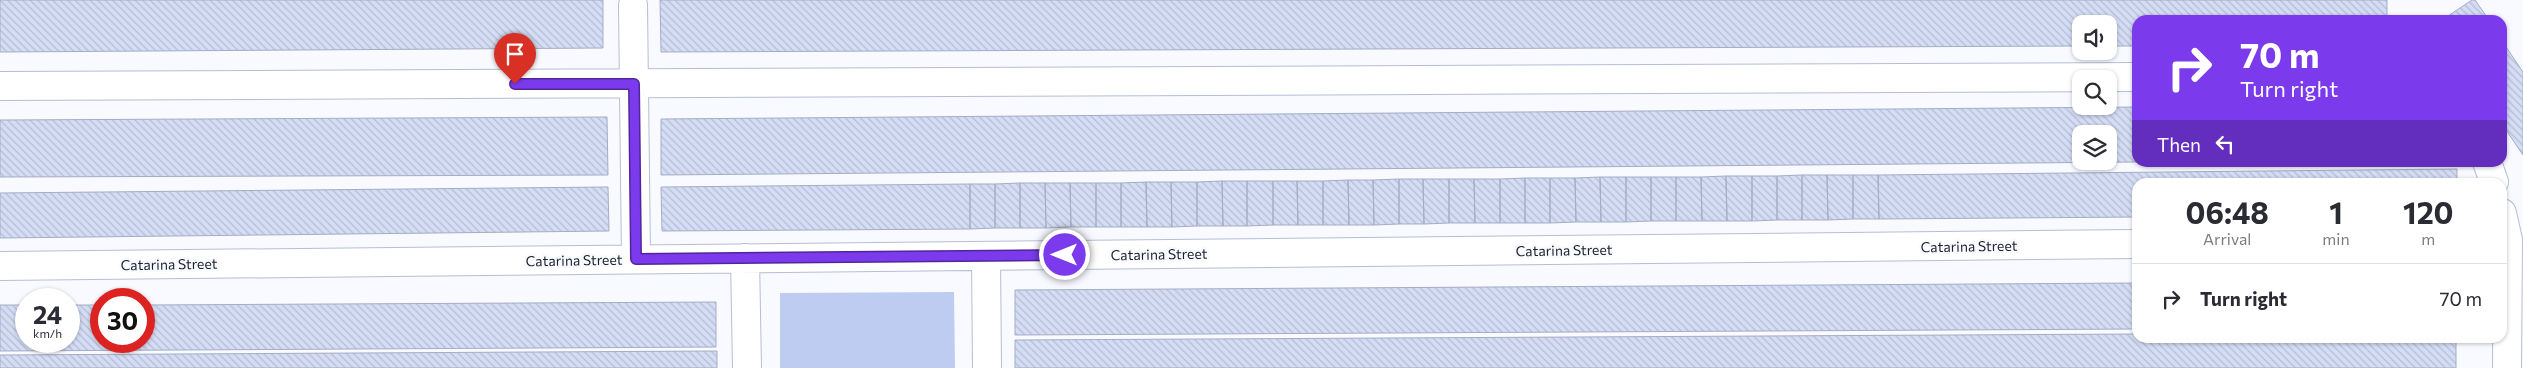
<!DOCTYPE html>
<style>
:root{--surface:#fff;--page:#f2f2f3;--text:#2b2b33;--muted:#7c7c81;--line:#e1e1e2}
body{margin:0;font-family:Commissioner,sans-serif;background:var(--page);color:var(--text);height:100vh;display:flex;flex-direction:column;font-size:19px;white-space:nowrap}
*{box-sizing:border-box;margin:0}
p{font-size:16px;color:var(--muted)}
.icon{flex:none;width:28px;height:28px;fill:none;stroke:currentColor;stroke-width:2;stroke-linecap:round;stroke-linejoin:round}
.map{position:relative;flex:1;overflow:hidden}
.details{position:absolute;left:2132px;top:178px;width:375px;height:165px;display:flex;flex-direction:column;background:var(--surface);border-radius:15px;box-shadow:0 1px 4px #0004}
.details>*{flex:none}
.banner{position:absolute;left:2132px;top:15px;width:375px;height:152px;border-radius:15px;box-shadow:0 1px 4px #0004;background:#7c3aed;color:#fff;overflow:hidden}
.controls{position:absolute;left:2072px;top:15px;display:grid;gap:10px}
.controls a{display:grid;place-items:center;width:45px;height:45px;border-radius:10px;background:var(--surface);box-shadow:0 1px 4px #0004;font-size:25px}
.speed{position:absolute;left:15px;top:288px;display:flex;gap:10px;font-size:25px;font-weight:700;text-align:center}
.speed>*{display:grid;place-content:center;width:65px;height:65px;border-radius:50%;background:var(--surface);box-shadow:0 1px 4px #0004;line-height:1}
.speed small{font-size:12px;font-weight:400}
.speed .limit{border:8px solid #d22;background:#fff;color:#111}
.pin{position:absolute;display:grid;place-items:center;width:42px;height:42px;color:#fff;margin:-51px -21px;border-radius:50% 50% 50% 0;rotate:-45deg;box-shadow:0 0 5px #0007}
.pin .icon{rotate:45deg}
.me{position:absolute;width:55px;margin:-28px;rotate:270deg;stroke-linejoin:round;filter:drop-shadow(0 0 4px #0008)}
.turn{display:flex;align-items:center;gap:18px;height:105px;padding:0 25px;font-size:22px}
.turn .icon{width:65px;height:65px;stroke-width:2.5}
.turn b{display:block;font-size:35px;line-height:42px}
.then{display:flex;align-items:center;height:48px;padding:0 25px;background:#0003;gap:10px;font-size:19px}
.eta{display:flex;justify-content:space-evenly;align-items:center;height:85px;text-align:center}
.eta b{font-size:30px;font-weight:700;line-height:35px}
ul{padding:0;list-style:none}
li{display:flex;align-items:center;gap:15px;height:70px;padding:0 25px;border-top:1px solid var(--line)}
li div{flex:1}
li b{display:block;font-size:19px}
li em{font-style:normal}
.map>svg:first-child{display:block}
</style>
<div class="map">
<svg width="2523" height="368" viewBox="0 0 2523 368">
<defs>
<pattern id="building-back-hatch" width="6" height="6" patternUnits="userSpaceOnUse" patternTransform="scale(1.25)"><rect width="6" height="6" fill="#d4ddf5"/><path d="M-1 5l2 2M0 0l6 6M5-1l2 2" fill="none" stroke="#b5bdd2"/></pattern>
</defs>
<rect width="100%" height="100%" fill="#f8faff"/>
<!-- garden -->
<path fill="#beccf2" d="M954,292L955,368H780V293Z"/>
<!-- building -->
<path fill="url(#building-back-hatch)" stroke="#a4adc3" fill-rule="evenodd" d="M0,0H603V48L0,52Z
M660,0H2387V20H2138V46H2109V24H2081V46L661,52Z
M2472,0H2475L2489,20H2442Z
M2502,41L2523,72V155L2502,124Z
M2138,107V162L661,175V119ZM2081,134H2109V161H2081Z
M607,117L608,175L0,177V120Z
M2457,169V182H2138V217L1879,219L1878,175Z
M1802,175V220H1777V176Z
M1802,175H1827L1828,220H1802Z
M1827,175H1853V219L1828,220Z
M1853,175H1878L1879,219H1853Z
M1726,176L1727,221H1702L1701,177Z
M1726,176H1752V221H1727Z
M1752,176H1777V220L1752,221Z
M1600,177L1601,222H1576L1575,178Z
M1600,177H1626V222H1601Z
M1626,177H1651V221L1626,222Z
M1651,177H1676V221H1651Z
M1676,177H1701L1702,221H1676Z
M1525,178V223H1500V179Z
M1525,178H1550V223H1525Z
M1550,178H1575L1576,222L1550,223Z
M1399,179V224L1374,225L1373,180Z
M1399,179H1423L1424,224H1399Z
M1423,179H1449V223L1424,224Z
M1449,179H1474L1475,223H1449Z
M1474,179H1500V223H1475Z
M1348,180L1349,225H1323V181Z
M1348,180H1373L1374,225H1349Z
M1222,181L1223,226H1197V182Z
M1222,181H1247V226H1223Z
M1247,181H1273V225L1247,226Z
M1273,181H1297L1298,225H1273Z
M1297,181H1323V225H1298Z
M1146,182L1147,227H1121V183Z
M1146,182H1171L1172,227H1147Z
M1171,182H1197V226L1172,227Z
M1020,183V228H995V184Z
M1020,183H1045L1046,228H1020Z
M1045,183H1070L1071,227L1046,228Z
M1070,183H1096V227H1071Z
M1096,183H1121V227H1096Z
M970,184H995V228L970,229Z
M970,184V229L662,231L661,187Z
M608,187L609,231L0,238V193Z
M2138,283V329L1015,335V290Z
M716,302V347L0,351V305H26V341H69V305H101V341H144V305Z
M2138,334V338H2456V368H1015V340Z
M717,351V368H0V355Z"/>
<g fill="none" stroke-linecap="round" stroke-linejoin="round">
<defs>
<path id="street" d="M633,5L636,259
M0,86L2138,77
M2487,162L2494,182
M2502,213L2508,240L2507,368
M986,256L987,368
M745,258L747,368
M0,266L2138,244"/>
</defs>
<!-- street casing -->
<use href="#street" stroke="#b5bed5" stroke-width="30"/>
<!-- street -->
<use href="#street" stroke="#fff" stroke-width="28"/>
</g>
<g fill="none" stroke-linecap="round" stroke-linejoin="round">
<defs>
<path id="route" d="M515,84H634L636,259L1065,255"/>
</defs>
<!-- route casing -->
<use href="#route" stroke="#51269a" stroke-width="12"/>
<!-- route -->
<use href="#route" stroke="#7c3aed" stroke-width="9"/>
</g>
<g text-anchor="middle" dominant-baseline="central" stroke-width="5" stroke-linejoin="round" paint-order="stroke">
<!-- street labels -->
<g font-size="14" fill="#1c2028" stroke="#f8faff">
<text transform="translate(1969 246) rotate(-1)">Catarina Street</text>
<text transform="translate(1564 250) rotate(-1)">Catarina Street</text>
<text transform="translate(1159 254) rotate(-1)">Catarina Street</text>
<text transform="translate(574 260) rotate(-1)">Catarina Street</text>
<text transform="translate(169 264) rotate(-1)">Catarina Street</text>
</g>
</g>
</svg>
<div class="controls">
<a><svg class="icon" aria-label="sound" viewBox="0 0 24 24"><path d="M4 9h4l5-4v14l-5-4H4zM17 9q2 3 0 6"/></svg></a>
<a><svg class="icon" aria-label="search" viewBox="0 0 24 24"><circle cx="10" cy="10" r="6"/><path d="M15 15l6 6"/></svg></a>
<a><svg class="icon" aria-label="layers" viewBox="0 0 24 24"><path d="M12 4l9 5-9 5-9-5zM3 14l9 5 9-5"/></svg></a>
</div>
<div class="speed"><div>24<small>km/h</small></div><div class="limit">30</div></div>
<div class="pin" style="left:515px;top:84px;background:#d93025"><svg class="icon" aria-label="arrive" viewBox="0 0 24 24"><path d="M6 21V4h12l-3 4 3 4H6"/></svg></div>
<svg class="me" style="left:1065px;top:255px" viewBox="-20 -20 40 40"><circle r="17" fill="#7c3aed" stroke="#fff" stroke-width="3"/><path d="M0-11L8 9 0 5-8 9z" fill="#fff"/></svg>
<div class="banner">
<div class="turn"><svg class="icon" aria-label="right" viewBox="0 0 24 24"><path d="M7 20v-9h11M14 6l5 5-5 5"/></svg><div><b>70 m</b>Turn right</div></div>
<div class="then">Then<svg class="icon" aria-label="left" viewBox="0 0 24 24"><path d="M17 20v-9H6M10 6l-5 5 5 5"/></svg></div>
</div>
<section class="details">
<div class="eta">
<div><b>06:48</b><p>Arrival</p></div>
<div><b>1</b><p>min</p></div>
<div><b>120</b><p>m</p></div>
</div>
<ul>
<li><svg class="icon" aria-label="right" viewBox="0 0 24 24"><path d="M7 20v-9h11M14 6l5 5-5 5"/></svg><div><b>Turn right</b></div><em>70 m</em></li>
</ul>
</section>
</div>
